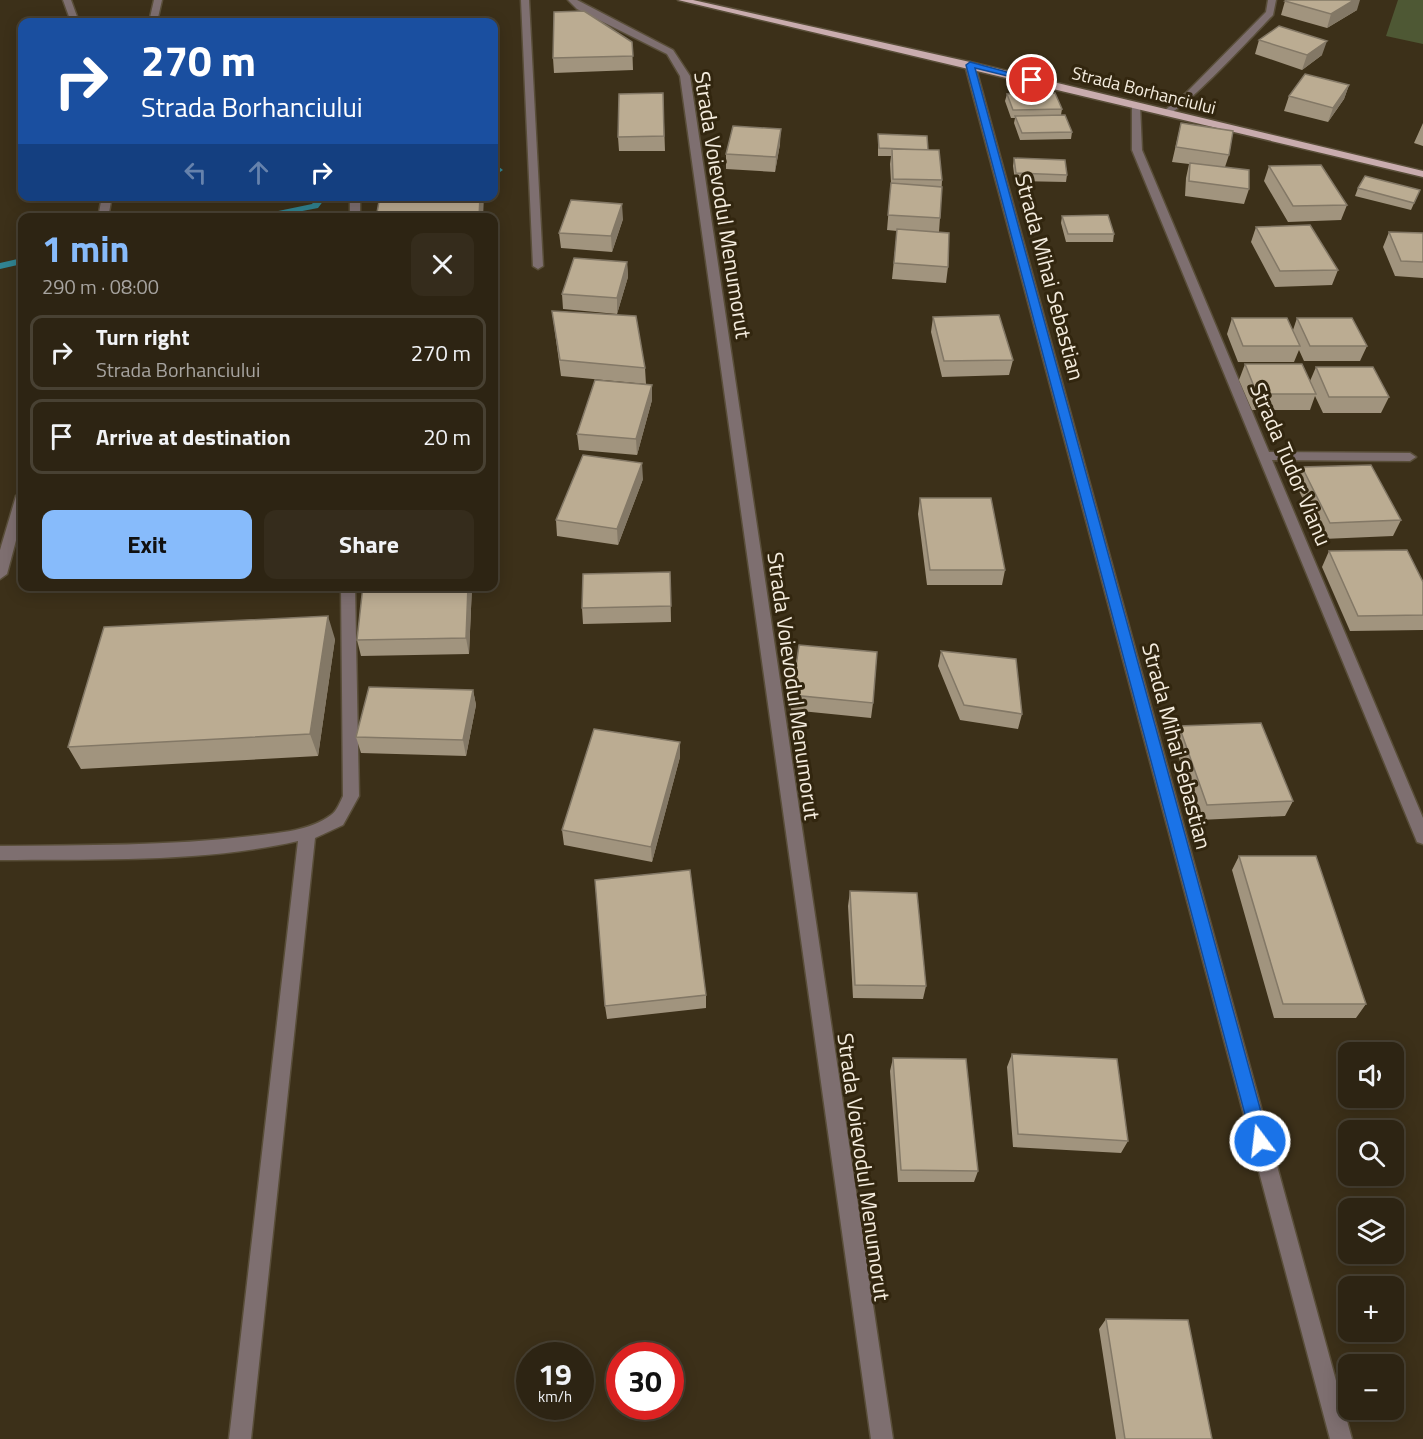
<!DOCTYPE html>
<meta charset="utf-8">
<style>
:root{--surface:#2d2413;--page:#352c1c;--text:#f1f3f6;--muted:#a7a4a0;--line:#484133;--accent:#87bbfb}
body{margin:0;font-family:"Titillium Web",sans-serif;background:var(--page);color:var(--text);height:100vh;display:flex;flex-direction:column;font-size:22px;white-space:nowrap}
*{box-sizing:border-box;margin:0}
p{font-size:20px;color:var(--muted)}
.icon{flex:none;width:33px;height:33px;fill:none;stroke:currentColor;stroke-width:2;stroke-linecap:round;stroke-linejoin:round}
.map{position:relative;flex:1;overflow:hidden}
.drawer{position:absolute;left:18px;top:213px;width:480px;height:378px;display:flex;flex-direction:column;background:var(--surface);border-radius:12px;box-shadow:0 3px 15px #0003,0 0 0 2px var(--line)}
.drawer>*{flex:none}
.banner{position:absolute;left:18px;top:18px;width:480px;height:183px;border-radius:12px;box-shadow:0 3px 15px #0003,0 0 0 2px var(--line);background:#1a4fa0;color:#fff;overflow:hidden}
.tools{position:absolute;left:1338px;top:1042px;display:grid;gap:12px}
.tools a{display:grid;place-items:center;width:66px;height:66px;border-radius:12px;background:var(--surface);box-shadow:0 3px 15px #0003,0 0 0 2px var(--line);font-size:30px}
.speed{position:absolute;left:516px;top:1342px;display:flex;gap:12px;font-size:30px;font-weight:700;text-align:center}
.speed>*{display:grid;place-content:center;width:78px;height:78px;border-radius:50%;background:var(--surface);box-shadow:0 3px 15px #0003,0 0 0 2px var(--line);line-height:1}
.speed small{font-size:15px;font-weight:400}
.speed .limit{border:9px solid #d22;background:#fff;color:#111}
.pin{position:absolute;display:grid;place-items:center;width:51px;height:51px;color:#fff;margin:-26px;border:3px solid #fff;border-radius:50%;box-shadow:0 2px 6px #0007}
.me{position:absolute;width:66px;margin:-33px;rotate:345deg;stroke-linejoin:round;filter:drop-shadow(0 0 4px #0008)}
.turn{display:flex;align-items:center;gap:21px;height:126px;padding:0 24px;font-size:27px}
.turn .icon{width:78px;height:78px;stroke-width:2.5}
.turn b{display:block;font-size:42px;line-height:51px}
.lanes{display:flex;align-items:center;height:57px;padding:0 24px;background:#0003;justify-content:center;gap:30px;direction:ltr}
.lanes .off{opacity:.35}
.round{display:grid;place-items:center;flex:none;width:63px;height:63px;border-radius:12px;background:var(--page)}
.headline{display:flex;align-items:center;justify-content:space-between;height:102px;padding:0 24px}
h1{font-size:36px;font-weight:700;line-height:45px;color:var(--accent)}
.cta{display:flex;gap:12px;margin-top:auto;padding:12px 24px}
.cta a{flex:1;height:69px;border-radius:12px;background:var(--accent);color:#111;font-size:24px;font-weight:700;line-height:69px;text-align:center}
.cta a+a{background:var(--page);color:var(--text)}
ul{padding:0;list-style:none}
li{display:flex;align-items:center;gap:18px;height:75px;margin:0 12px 9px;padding:0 12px;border:3px solid var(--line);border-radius:12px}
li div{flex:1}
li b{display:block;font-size:22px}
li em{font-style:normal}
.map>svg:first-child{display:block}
</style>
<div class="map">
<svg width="1423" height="1439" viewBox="0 0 1423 1439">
<rect width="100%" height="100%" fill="#3c3019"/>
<!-- green -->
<path fill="#4e5834" d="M1398,0H1423V44L1386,36Z"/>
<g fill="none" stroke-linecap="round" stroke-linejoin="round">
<!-- stream -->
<path fill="#318492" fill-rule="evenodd" d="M499,167L503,170L494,176V169Z
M318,196H327L318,208L266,218H244L312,204Z
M22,258V264L0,269V263Z"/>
<defs>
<path id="minor" d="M63,0H71L79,22H71Z
M154,0H162L157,22H149Z
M521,0H529L543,266L538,269L533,266Z
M568,0H577L673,50L690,76L893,1439H871L680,76L667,54L577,9Z
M1268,0H1276L1273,15C1257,31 1179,117 1164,115V111L1185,94L1266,12Z
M970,62L975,65L1352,1439H1330L965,65Z
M1132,103L1140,105L1142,150L1269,452L1410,453L1416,457L1410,461L1272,460L1423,818V844L1417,842L1415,837L1132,150Z
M102,196H112L108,218H98Z
M350,196H360V218H350Z
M22,492V518L7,574L0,579V550L16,496Z
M341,586H355L359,796L343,825L315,838L251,1439H229L298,841C202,863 98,859 0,860V846C84,845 169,846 252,836C277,833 310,831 331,815C337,811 340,802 343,796Z"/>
<path id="major" d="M678,0H693L970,62L1423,171V177Z"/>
</defs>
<!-- minor casing -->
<use href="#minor" stroke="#594e39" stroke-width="3"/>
<!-- major casing -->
<use href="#major" stroke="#594e39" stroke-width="3"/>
<!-- minor -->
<use href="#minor" fill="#7e6f70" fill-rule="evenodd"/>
<!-- major -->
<use href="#major" fill="#c9acae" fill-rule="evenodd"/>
</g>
<!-- wall -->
<path fill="#a1947e" d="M1285,1L1357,10L1327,28L1281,15Z
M1259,40L1322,55L1302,70L1255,54Z
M632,42L633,70L554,73L553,58Z
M1349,85L1344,99L1328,122L1284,111L1289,96Z
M663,93L665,151H619L618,137Z
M1007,94L1062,109L1061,115L1072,132L1071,139L1020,140L1014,123L1015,118H1011L1005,101Z
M1181,123L1229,155L1225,167L1249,189L1244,204L1185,196L1186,178L1189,164L1172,162Z
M1423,123V146L1414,143Z
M878,134L928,150L942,180L940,218L939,232L948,267L946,283L892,279L897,231L887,230L891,183L890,164L891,156H878Z
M780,144L775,172L726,169V154Z
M1014,158L1067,175L1066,182L1015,181L1013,166Z
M1269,166L1347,205L1341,220L1288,222L1264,181Z
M1358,188L1420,190L1411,210L1355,196Z
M1062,216L1114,234L1113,242H1066L1061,223Z
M623,219L612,252L561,248L559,233Z
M1256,227L1338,270L1332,285L1275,287L1251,242Z
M1389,232L1423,233V278L1395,276L1383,247Z
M627,262L628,277L617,314L563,309L562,294Z
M552,311L645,368L646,384L561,376Z
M933,317L1013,360L1009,375L942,377L931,332Z
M1232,318L1293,330L1297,318L1367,346L1360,361H1304L1299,350L1294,362H1238L1227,334Z
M1245,364L1310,381L1316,367L1389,397L1381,413H1323L1315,396L1310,410H1252L1239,380Z
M652,385V400L637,455L579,450L577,434Z
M1302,467L1401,520L1393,536L1323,539L1295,483Z
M643,479L618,545L557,536L556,520Z
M920,498L1005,570L1002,585H927L918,514Z
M1329,551L1423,582V630L1350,631L1322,567Z
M670,572L671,622L583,624L582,608Z
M472,586L469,654L361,656L357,640Z
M335,639L318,756L81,769L68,747Z
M941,651L1022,714L1018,729L960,720L938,666Z
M473,690L476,705L466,756L361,753L356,737Z
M792,695L873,703L871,718L791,710Z
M1179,726L1293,801L1285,816L1200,820L1173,741Z
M680,757L652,862L564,845L562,830Z
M1239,856L1366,1004L1356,1018H1274L1232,870Z
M850,891L926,986L923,999L853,998L848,906Z
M706,995V1008L607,1019L605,1006Z
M1012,1054L1128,1141L1121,1153L1013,1147L1007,1067Z
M893,1058L978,1171L974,1182H898L890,1071Z
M1106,1319L1212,1439H1116L1099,1329Z"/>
<!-- shaded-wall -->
<path fill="#837866" d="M1354,0H1360L1357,10L1327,28L1331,14Z
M1327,41L1322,55L1302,70L1307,55Z
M1349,85L1344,99L1328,122L1333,108Z
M781,129L780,144L775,172L776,157Z
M480,196H484L483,218H479Z
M622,204L623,219L612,252L611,236Z
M627,262L628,277L617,314V298Z
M652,385V400L637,455L636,439Z
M642,463L643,479L618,545L617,529Z
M468,586H472L469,654L466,638Z
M328,616L335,639L318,756L310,734Z
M473,690L476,705L466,756L463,740Z
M680,742V757L652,862L651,847Z"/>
<!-- building -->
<path fill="#bbac92" stroke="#837866" stroke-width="1.5" d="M1287,0H1354L1331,14L1285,1Z
M584,11L632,42L633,56L553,58L554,12Z
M1279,26L1327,41L1307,55L1259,40Z
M1305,74L1349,85L1333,108L1289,96Z
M663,93L664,136L618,137L619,94Z
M1055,93L1062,109L1013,110L1007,94Z
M1065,115L1072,132L1022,133L1015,116Z
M1181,123L1233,131L1229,155L1176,147Z
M733,126L781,129L776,157L726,154Z
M878,134L927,136L928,150L879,148Z
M892,149L939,150L942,180L893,179Z
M1014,158L1065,160L1067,175L1016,173Z
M1190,163L1249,170V189L1189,181Z
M1321,165L1347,205L1293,206L1269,166Z
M1365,176L1420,190L1414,203L1358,188Z
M891,183L942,187L940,218L888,215Z
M380,196H480L479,218H376Z
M571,200L622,204L611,236L559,233Z
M1108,215L1114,234H1068L1062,216Z
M1310,225L1338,270L1280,271L1256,227Z
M897,229L949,233L948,267L894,263Z
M1389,232L1423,233V262L1401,261Z
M574,258L627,262L617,298L562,294Z
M552,311L636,316L645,368L560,360Z
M999,315L1013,360L944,361L933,317Z
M1232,318H1287L1300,346H1243Z
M1297,318H1352L1367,346H1310Z
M1245,364H1302L1316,394H1257Z
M1316,367H1373L1389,397H1329Z
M595,380L652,385L636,439L577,434Z
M583,455L642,463L617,529L556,520Z
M1371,465L1401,520L1330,523L1302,467Z
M920,498H991L1005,570H930Z
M1407,550L1423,582V615L1358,616L1329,551Z
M670,572L671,606L582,608L583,574Z
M363,586H468L466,638L357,640Z
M328,616L310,734L68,747L104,627Z
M799,645L877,652L873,703L792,695Z
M941,651L1016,659L1022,714L964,705Z
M369,687L473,690L463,740L356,737Z
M1261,723L1293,801L1207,805L1179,726Z
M594,729L680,742L651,847L562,830Z
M1239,856H1316L1366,1004H1283Z
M690,870L706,995L605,1006L595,880Z
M850,891L917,893L926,986L855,985Z
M1012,1054L1117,1059L1128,1141L1018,1134Z
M893,1058L966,1059L978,1171L901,1170Z
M1106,1319L1188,1320L1212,1439H1125Z"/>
<!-- route -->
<path fill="#1a73e8" stroke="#114b97" stroke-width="1.5" d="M970,62L1036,80L1032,82L975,68L1269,1141L1267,1147L1260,1149L1254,1147L1252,1141L966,65Z"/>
<g text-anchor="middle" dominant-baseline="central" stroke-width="6" stroke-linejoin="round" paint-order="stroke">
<!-- far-street labels -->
<g font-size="18" fill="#f4ecde" stroke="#32260f">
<text transform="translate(1144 90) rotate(14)">Strada Borhanciului</text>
</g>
<!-- street labels -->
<g font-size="22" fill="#f4ecde" stroke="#32260f">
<text transform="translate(723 205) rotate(81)">Strada Voievodul Menumorut</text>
<text transform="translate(1050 277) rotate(75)">Strada Mihai Sebastian</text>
<text transform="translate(1291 464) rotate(67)">Strada Tudor Vianu</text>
<text transform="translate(794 686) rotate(82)">Strada Voievodul Menumorut</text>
<text transform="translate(1177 746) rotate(75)">Strada Mihai Sebastian</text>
<text transform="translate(864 1167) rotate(82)">Strada Voievodul Menumorut</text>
</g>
</g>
</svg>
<div class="tools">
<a><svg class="icon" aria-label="sound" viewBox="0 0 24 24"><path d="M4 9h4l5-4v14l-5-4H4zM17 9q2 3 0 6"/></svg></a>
<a><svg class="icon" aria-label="search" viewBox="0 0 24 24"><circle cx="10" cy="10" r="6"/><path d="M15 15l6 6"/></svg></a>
<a><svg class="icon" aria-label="layers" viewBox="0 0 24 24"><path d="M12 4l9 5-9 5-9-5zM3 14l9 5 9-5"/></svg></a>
<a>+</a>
<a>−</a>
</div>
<div class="speed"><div>19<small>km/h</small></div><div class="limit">30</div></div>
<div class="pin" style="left:1032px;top:80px;background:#d93025"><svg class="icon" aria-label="arrive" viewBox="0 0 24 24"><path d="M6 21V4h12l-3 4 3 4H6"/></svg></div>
<svg class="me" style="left:1260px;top:1141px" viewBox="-20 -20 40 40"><circle r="17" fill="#1a73e8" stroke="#fff" stroke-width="3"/><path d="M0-11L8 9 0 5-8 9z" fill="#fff"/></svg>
<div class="banner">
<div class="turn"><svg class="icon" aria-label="right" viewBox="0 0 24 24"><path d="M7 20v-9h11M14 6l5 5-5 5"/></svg><div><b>270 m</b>Strada Borhanciului</div></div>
<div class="lanes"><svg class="icon off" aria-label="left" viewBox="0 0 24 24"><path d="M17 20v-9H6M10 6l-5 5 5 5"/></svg><svg class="icon off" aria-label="ahead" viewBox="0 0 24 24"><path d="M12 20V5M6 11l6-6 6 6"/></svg><svg class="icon" aria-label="right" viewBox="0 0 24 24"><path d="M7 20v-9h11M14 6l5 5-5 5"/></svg></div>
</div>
<section class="drawer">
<div class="headline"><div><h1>1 min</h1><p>290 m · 08:00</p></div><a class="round"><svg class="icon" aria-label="close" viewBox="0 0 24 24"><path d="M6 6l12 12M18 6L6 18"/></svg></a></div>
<ul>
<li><svg class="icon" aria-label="right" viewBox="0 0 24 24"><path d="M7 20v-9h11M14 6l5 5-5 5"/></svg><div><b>Turn right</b><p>Strada Borhanciului</p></div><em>270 m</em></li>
<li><svg class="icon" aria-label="arrive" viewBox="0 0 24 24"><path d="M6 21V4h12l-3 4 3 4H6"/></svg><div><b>Arrive at destination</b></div><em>20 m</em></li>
</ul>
<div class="cta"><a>Exit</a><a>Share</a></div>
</section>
</div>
